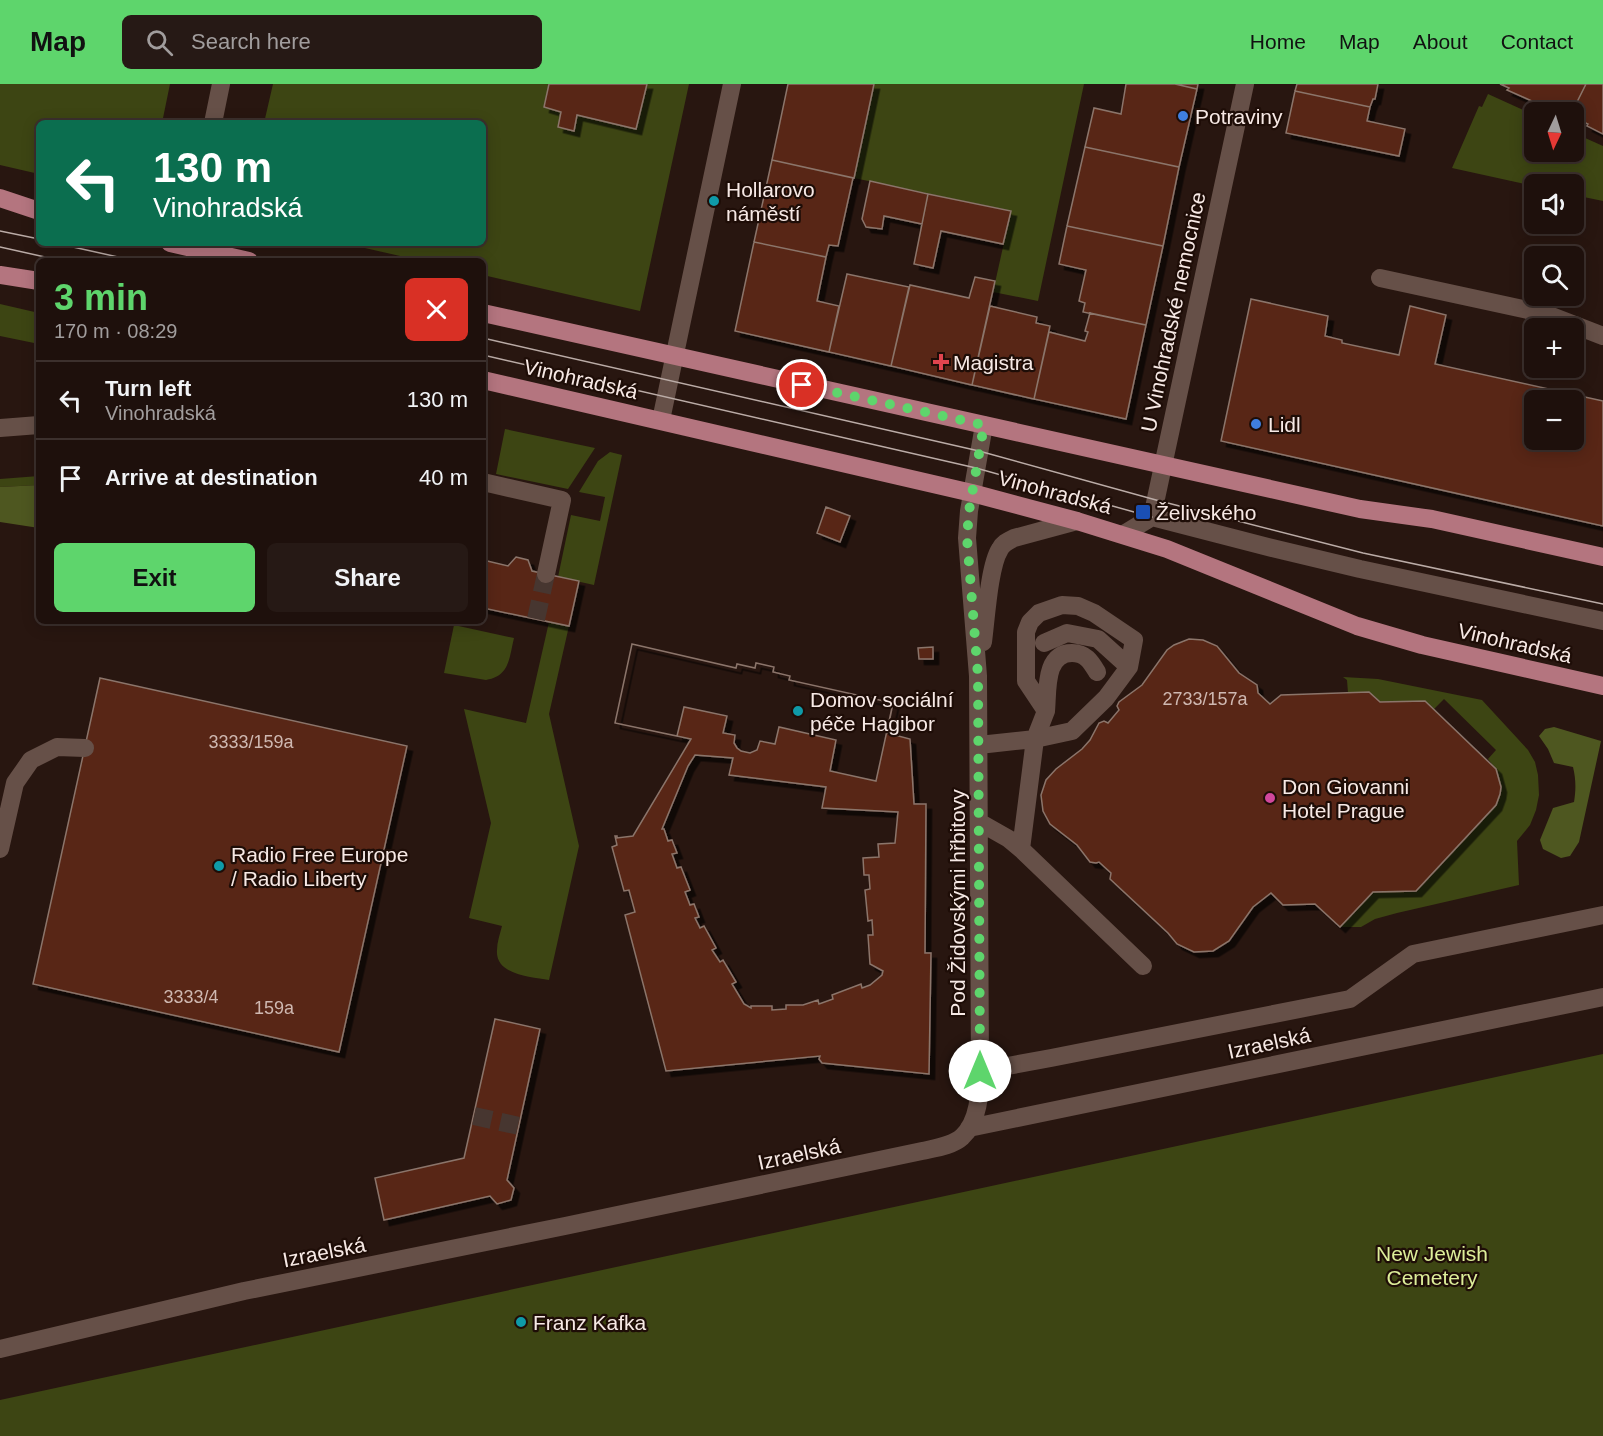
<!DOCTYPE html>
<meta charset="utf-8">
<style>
:root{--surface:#1e100c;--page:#261915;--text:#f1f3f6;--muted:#a19d9d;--line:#3c302d;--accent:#5ed56c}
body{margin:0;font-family:Helvetica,sans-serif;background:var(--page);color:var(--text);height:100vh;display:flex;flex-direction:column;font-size:22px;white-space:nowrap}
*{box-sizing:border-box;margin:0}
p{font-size:20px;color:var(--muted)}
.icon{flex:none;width:33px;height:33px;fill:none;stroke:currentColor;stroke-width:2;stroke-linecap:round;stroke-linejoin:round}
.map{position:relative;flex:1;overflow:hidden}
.panel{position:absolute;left:36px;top:174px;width:450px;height:366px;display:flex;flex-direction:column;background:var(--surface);border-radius:9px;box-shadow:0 3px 15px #0003,0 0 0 2px var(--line)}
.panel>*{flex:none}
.top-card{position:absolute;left:36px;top:36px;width:450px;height:126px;border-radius:9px;box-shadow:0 3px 15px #0003,0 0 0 2px var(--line);background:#0b6e4f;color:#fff;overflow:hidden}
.needle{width:39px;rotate:184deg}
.fabs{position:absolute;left:1524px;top:18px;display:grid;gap:12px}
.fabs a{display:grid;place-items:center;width:60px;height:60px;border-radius:9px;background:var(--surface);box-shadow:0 3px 15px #0003,0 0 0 2px var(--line);font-size:30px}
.pin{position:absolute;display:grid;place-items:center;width:51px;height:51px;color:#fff;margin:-26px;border:3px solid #fff;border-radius:50%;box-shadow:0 2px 6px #0007}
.me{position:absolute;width:66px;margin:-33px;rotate:0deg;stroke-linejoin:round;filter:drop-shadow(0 0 4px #0008)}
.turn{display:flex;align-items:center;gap:21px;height:126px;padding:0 18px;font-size:27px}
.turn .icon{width:78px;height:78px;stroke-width:2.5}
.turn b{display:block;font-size:42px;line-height:51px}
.round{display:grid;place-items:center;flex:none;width:63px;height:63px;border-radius:9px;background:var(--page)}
.headline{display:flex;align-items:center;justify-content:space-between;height:102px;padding:0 18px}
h1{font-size:36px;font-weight:800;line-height:45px;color:var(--accent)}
.button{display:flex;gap:12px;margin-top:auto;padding:12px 18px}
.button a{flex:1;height:69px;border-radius:9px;background:var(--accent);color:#111;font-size:24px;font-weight:800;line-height:69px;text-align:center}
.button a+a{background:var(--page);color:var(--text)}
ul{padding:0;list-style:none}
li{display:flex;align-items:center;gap:18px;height:78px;padding:0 18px;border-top:2px solid var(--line)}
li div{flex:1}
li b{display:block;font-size:22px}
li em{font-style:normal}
header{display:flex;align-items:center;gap:36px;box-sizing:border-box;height:84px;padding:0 30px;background:var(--accent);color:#111}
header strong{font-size:28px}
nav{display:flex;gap:33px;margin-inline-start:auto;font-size:21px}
.search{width:420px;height:54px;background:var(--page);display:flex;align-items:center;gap:15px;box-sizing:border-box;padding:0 21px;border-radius:9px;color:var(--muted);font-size:22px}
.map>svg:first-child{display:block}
</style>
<header>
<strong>Map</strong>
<div class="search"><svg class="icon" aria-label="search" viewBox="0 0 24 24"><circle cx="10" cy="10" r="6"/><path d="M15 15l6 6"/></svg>Search here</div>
<nav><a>Home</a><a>Map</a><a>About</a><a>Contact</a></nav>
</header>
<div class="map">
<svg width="1603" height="1352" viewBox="0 0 1603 1352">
<defs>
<filter id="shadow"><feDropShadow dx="5.5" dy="5.5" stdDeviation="0" flood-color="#0009"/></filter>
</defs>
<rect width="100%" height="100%" fill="#281610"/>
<!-- green -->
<path fill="#3d4513" d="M0,0H170L162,39H39V90L0,81Z
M273,0H549L544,23L561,28L558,43L574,46L577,31L636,45L647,0H689L640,227L483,191V177H422L343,159H483V39H264Z
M874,0H1084L1038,217L993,208L1011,127L854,94Z
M1488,10L1534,31V68H1574V49L1603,62V117L1574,111V100H1534V102L1452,84L1479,22L1482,23Z
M0,220L39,229V260L0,252Z
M505,345L595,364L568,405L496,390Z
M610,368L622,371L594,501L558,493L571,431L600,437L605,413L579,408L598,377Z
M39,392V401L0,403V395Z
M549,538L569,542L549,630L579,762L549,896C531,893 495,891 497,866C497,858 500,850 502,842L469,834L491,739L464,625L526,639Z
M454,541L514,554C509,574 510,592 486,596L444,589Z
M1343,593L1378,595L1482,616L1528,666L1535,678L1538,691L1539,711L1536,726L1530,741L1517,757L1519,801L1397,829L1375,835L1361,843H1340L1373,808L1417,807L1491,727C1503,706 1504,695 1488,675L1496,666L1444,615L1434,625L1424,617L1380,618L1369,608L1348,609L1347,596Z
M1603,970V1352H0V1316Z"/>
<!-- forest -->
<path fill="#4e5720" d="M39,401V444L0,438V403Z
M1554,643L1601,657L1579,758L1570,772L1561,774L1543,765L1540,756L1553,724L1574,718C1576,706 1576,695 1573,683L1554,679L1548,665L1539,652L1545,645Z"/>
<!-- building -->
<path fill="#582714" stroke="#8b746b" stroke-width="1.5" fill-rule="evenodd" filter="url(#shadow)" d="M549,0H647L636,45L577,31L574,47L558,43L561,28L544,23Z
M788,0H874L854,94L772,76Z
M1126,0H1175L1197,5L1179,83L1085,63L1094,24L1121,30Z
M1175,0H1198L1197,5Z
M1297,0H1378L1375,15H1373L1370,23L1295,7Z
M1500,0H1586L1572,28H1559L1552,26L1507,6L1509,4Z
M1586,0H1603V50L1587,42L1588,40L1574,33L1572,28Z
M1295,7L1370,23L1367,37L1405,45L1399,72L1286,49Z
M1085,63L1179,83L1163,162L1067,142Z
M772,76L853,94L838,162L829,161L826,173L754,158Z
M870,97L928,110L922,140L884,132L882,145L866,143L862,135Z
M928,110L1011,127L1003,160L941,147L933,184L914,180Z
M1067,142L1163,162L1146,241L1083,228L1085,219L1079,217L1086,186L1059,180Z
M754,158L826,173L817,217L839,222L829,268L735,247Z
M847,190L909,203L891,282L829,268Z
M975,193L995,197L972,301L891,282L910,201L969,214Z
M1251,215L1328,232L1325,252L1342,256V259L1399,271L1410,222L1446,231L1435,280L1603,317V442L1221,357ZM1534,316H1574V356H1534Z
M990,222L1037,233L1036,239L1050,242L1034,315L972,301Z
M1090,229L1146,241L1126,335L1034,315L1049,248L1085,257L1088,248L1085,247Z
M826,423L850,432L840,458L817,449Z
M516,473L528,476L532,487L579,497L569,542L483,524V476L508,482Z
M1189,555L1203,556L1217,562L1239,589L1257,601L1258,609L1270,620L1281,611L1369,608L1380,618L1425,617L1496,685L1501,703L1500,710L1496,721L1416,807L1373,808L1340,843L1315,820L1283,821L1271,809L1253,823L1229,857L1213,867L1194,868L1177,860L1168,849L1110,795L1111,789L1099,778L1096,779L1090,778L1077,761L1050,740L1043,727L1041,711L1046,696L1056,685L1082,665L1090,656L1099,639L1104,637L1108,639L1119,626L1117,622L1119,618L1142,601L1167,566L1174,561Z
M632,560L736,584L737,580L755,584L756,579L774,583L773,588L790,592L789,596L893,619L887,649L910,655L914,720H926L925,869H931L929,990L822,979L819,975L820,972L666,987L625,831L635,828L629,806L624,807L612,763L617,761L615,752H617V754L633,752L691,655L615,639ZM695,671L733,674L729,691L826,703L822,724L898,728L895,759L878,760L879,773L863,774L864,791H869L870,805L865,806L868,837L872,836L873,851H868L870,880L883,887L882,891L870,901L862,904L861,900L832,911L833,915L819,920L818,916L803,921H786V925L772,926V922H751V924L744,920L732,900L736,898L723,876L720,878L712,866L716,864L704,842L700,844L695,834L699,833L694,820L690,821L685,808L690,806L681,783L677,784L672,770L677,769L672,756L668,757L664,745H662L688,682Z
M632,560L736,584L737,580L755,584L756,579L774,583L773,588L790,592L789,596L893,619L876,697L830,687L836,656L779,643L775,660L760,657L757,666L750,669L741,667L737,664L734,659L735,651L723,649L727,632L684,623L677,652L615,639Z
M933,563V575H919L918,564Z
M100,594L407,662L339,968L33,900Z
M495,935L540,945L507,1096L514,1104L511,1116L497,1120L490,1112L384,1136L375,1094L464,1074Z"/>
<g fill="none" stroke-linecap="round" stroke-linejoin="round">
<!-- minor-tunnel -->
<path stroke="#473630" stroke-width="18" stroke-dasharray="18 9" stroke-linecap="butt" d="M536,535L546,490
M474,1032L519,1042"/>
<!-- minor -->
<path stroke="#665048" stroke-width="18" d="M213,39L221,0
M1380,194L1546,230L1603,252
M661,336L732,0
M0,344L39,341
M483,398L562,416L546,490
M1152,433L1272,464L1360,485L1603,537
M1124,450L1152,433L1245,0
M983,558C986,536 989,482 1000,465C1003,459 1008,457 1014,454L1077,437
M1044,559L1067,549L1098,555L1129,583
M1046,627C1048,607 1044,569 1072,569C1086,569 1091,578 1097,588
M979,661L1035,655L1072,647L1106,614L1129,583L1134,556L1094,529L1078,522L1062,521L1039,529L1030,538L1026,548V597L1046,627L1035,655L1021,765L1009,755L979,738
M0,765L15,699L31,676L57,663L85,664
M1021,765L1143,882
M980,987L1051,974L1350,915L1413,870L1603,831
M969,1044L1603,913
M0,1265L244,1207L565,1142L922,1067C935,1064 952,1062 962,1053C979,1037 980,1009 980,987L978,592L967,454L969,427L984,341"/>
<!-- major -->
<path stroke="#b4757f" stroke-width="18" d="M0,114L39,127
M170,159L249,177
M0,191L39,197
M483,229L1360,425L1432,435L1603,473
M483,296L972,409L1077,437L1167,465L1357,542L1422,561L1603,602"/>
<!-- tram -->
<path stroke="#bbaca7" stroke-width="1.5" d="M0,147L39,155
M55,159L136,177
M0,163L63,177
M483,254L979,367L1156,416L1363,469L1603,520
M483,271L976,384L1152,433"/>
</g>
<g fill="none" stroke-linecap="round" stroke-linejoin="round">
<!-- route -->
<path stroke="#5ed56c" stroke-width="10" stroke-dasharray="0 18" d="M802,301L984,341L969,427L967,454L978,592L980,987"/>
</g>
<!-- markers -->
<g fill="#3f7fe0" stroke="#1e0d07" stroke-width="2">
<circle cx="1183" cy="32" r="6"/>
<circle cx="1256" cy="340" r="6"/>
</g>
<g fill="#0f9aa8" stroke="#1e0d07" stroke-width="2">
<circle cx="714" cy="117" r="6"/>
<circle cx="798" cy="627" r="6"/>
<circle cx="219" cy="782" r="6"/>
<circle cx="521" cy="1238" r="6"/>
</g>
<path fill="#e0444e" stroke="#1e0d07" stroke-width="2" d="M938 269h6v6h6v6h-6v6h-6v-6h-6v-6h6z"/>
<rect fill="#1a4fb4" stroke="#1e0d07" stroke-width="2" x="1135" y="420" width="16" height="16" rx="3"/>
<circle fill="#d1479c" stroke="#1e0d07" stroke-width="2" cx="1270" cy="714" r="6"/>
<g text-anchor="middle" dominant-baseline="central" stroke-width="4.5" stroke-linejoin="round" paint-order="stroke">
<!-- number labels -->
<g font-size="18" fill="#cfb8b1">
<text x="1205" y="615">2733/157a</text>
<text x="251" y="658">3333/159a</text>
<text x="191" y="913">3333/4</text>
<text x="274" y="924">159a</text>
</g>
<!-- poi labels -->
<g font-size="21" fill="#f7e9e5" stroke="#1e0d07" text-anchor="start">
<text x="1195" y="32">Potraviny</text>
<text x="726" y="105">Hollarovo<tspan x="726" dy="24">náměstí</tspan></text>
<text x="953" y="278">Magistra</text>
<text x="1268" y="340">Lidl</text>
<text x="1156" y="428">Želivského</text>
<text x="810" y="615">Domov sociální<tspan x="810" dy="24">péče Hagibor</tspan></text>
<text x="1282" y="702">Don Giovanni<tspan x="1282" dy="24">Hotel Prague</tspan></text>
<text x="231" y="770">Radio Free Europe<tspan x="231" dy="24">/ Radio Liberty</tspan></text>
<text x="533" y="1238">Franz Kafka</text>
</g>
<!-- street labels -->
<g font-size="21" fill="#f7e9e5" stroke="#1e0d07">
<text transform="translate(1173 228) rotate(-78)">U Vinohradské nemocnice</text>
<text transform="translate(581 295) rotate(13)">Vinohradská</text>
<text transform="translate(1055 408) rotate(15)">Vinohradská</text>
<text transform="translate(1515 559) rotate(13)">Vinohradská</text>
<text transform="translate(957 819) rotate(-90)">Pod Židovskými hřbitovy</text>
<text transform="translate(1269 959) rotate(-12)">Izraelská</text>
<text transform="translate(799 1070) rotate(-12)">Izraelská</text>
<text transform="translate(324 1168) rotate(-11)">Izraelská</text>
</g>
<!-- park labels -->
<g font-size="21" fill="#de9" stroke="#1e0d07">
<text x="1432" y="1169">New Jewish<tspan x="1432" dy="24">Cemetery</tspan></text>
</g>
</g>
</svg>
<div class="fabs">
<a><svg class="needle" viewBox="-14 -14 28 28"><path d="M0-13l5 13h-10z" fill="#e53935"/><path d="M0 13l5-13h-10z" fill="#a19d9d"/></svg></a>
<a><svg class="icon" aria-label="sound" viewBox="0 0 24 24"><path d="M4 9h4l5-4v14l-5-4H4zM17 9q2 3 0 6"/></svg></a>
<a><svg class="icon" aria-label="search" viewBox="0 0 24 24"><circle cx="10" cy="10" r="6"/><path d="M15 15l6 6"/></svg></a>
<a>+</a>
<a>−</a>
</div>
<div class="pin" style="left:802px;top:301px;background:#d93025"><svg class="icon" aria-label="arrive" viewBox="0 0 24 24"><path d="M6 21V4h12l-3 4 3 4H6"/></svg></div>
<svg class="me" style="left:980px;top:987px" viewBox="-20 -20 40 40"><circle r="19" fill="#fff"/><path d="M0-13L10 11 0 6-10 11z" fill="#5ed56c"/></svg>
<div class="top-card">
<div class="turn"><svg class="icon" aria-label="left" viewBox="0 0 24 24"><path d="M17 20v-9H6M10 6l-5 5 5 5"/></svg><div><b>130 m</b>Vinohradská</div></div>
</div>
<section class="panel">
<div class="headline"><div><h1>3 min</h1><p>170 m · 08:29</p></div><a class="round" style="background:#d93025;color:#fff"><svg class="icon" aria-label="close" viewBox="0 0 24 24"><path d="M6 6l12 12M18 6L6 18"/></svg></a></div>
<ul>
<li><svg class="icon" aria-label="left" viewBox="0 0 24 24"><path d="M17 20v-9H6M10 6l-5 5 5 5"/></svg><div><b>Turn left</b><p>Vinohradská</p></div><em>130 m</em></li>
<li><svg class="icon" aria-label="arrive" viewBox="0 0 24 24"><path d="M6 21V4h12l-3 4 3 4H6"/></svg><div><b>Arrive at destination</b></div><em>40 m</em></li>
</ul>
<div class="button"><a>Exit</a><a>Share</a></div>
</section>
</div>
